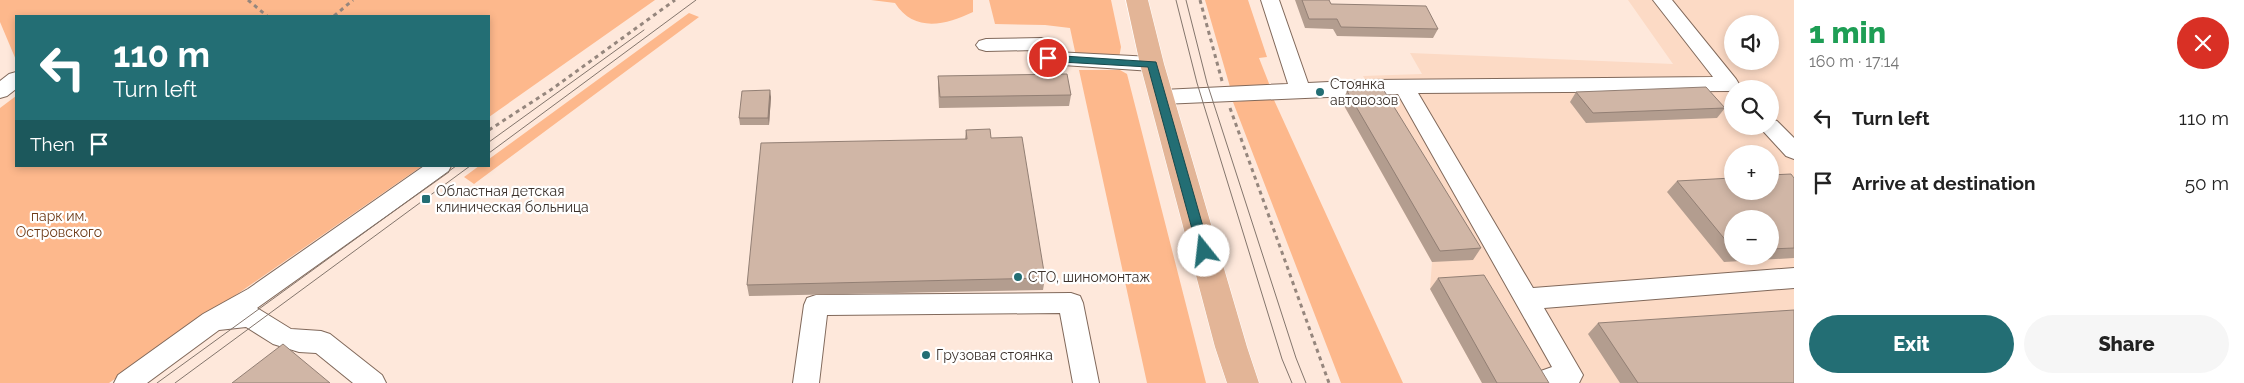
<!DOCTYPE html>
<meta charset="utf-8">
<style>
:root{--surface:#fff;--page:#f6f6f6;--text:#222;--muted:#767676;--accent:#236e74}
body{margin:0;font-family:Raleway,sans-serif;background:var(--page);color:var(--text);height:100vh;display:flex;flex-direction:column;font-size:19px;white-space:nowrap}
*{box-sizing:border-box;margin:0}
p{font-size:16px;color:var(--muted)}
.icon{flex:none;width:28px;height:28px;fill:none;stroke:currentColor;stroke-width:2;stroke-linecap:round;stroke-linejoin:round}
.map{position:relative;flex:1;overflow:hidden}
.details{display:flex;flex-direction:column;background:var(--surface);width:450px}
.details>*{flex:none}
.top-card{position:absolute;left:15px;top:15px;width:475px;height:152px;border-radius:0px;box-shadow:0 2px 8px #0003;background:#236e74;color:#fff;overflow:hidden}
.fabs{position:absolute;left:1724px;top:15px;display:grid;gap:10px}
.fabs a{display:grid;place-items:center;width:55px;height:55px;border-radius:50%;background:var(--surface);box-shadow:0 2px 8px #0003;font-size:25px}
.pin{position:absolute;display:grid;place-items:center;width:42px;height:42px;color:#fff;margin:-21px;border:2px solid #fff;border-radius:50%;box-shadow:0 1px 5px #0007}
.me{position:absolute;width:55px;margin:-28px;rotate:344deg;stroke-linejoin:round;filter:drop-shadow(0 0 4px #0008)}
.turn{display:flex;align-items:center;gap:18px;height:105px;padding:0 15px;font-size:22px}
.turn .icon{width:65px;height:65px;stroke-width:2.5}
.turn b{display:block;font-size:35px;line-height:42px}
.then{display:flex;align-items:center;height:48px;padding:0 15px;background:#0003;gap:10px;font-size:19px}
.round{display:grid;place-items:center;flex:none;width:52px;height:52px;border-radius:26px;background:var(--page)}
.head{display:flex;align-items:center;justify-content:space-between;height:85px;padding:0 15px}
h1{font-size:30px;font-weight:800;line-height:38px;color:#1e9e55}
.primary-button{display:flex;gap:10px;margin-top:auto;padding:10px 15px}
.primary-button a{flex:1;height:58px;border-radius:30px;background:var(--accent);color:#fff;font-size:20px;font-weight:800;line-height:58px;text-align:center}
.primary-button a+a{background:var(--page);color:var(--text)}
ul{padding:0;list-style:none}
li{display:flex;align-items:center;gap:15px;height:65px;padding:0 15px}
li div{flex:1}
li b{display:block;font-size:19px}
li em{font-style:normal}
main{display:flex;flex:1;min-height:0}
.map>svg:first-child{display:block}
</style>
<main>
<div class="map">
<svg width="1794" height="383" viewBox="0 0 1794 383">
<rect width="100%" height="100%" fill="#fee8db"/>
<!-- built -->
<path fill="#fcdac5" fill-rule="evenodd" d="M1628,0H1794V383H1482L1430,289L1432,262L1342,102L1377,100L1363,76L1422,74L1410,53L1673,64ZM1732,24H1770V61H1732ZM1732,89H1770V126H1732ZM1732,154H1770V191H1732ZM1732,219H1770V256H1732Z"/>
<!-- green -->
<path fill="#fdb88c" d="M0,0H655L489,117V16H16V60L0,22Z
M871,0H973V12C946,25 914,33 895,3Z
M989,0H1111L1121,47L1119,58L1076,56L1070,28L1045,25L995,24Z
M1205,0H1248L1267,57L1259,58L1270,86L1230,87Z
M689,13L699,17L474,184L464,177L479,166H489V159Z
M1079,70H1120L1127,74L1206,383H1147Z
M16,96V166H422L109,383H0V108Z
M1254,100H1274L1403,383H1341L1233,102Z"/>
<g fill="none" stroke-linecap="round" stroke-linejoin="round">
<defs>
<path id="minor" d="M1261,0H1279L1308,83L1370,80L1713,77L1653,0H1672L1736,79L1739,84L1736,89L1729,91L1418,93L1533,288L1794,268V288L1544,308L1583,375L1579,383H1535L1534,380L1538,372L1552,367L1398,94L1162,104L1155,102L1152,97L1155,92L1162,90L1288,84Z
M1041,38L1048,40L1055,52L1152,57L1159,59L1162,64L1159,69L1152,71L1048,64L1041,63L1034,50L986,51L979,49L976,45L979,41L986,39Z
M16,72V89L7,96L0,98V81L9,74Z
M1770,119L1777,121L1794,138V159L1786,156L1763,131L1760,126H1770Z
M424,166H451L448,172L257,308L291,329L321,331L330,334L382,375L386,383H353L316,353L299,352L273,344L246,327L219,330L147,383H114L118,375L203,314L248,289Z
M1071,293L1080,296L1083,303L1099,383H1073L1060,313L827,315L819,383H793L804,305L807,298L816,295Z"/>
<path id="major" d="M1126,0H1148L1164,64L1247,347L1259,383H1227L1215,347L1140,64Z"/>
</defs>
<!-- minor casing -->
<use href="#minor" stroke="#81695b" stroke-width="2"/>
<!-- major casing -->
<use href="#major" stroke="#fff" stroke-width="1"/>
<!-- path -->
<path stroke="#95867d" stroke-width="3" stroke-dasharray="4 4" stroke-linecap="butt" d="M248,0L267,16
M1200,0L1222,81
M334,16L353,0
M1230,108L1329,383
M489,130L552,89L675,0"/>
<!-- minor -->
<use href="#minor" fill="#fff" fill-rule="evenodd"/>
<!-- major -->
<use href="#major" fill="#e3b597" fill-rule="evenodd"/>
<!-- tram -->
<path stroke="#83756c" stroke-width="1" d="M1176,0L1197,83L1282,359L1292,383
M1186,0L1207,83L1296,358L1306,383
M489,142L644,30
M489,153L696,0
M157,383L456,166
M175,383L470,166"/>
</g>
<!-- wall -->
<path fill="#b39d8f" fill-rule="evenodd" d="M1295,0H1329L1331,4L1438,29L1433,38L1337,36L1333,29L1305,28Z
M938,76L1071,95L1069,106L939,108L938,88Z
M1347,91L1481,248L1473,260L1432,262L1342,102Z
M1576,92L1725,108L1717,118L1586,123L1570,102Z
M771,97L769,125H740L739,118Z
M966,130L991,138L1045,278L1043,290L749,296L747,285L965,139Z
M1794,178V258L1724,262L1667,192L1677,181ZM1732,219H1770V256H1732Z
M1438,278L1549,383H1482L1430,289Z
M1598,323L1794,383H1620L1588,334Z"/>
<!-- shaded-wall -->
<path fill="#927f74" d="M770,90L771,97L769,125L768,118Z"/>
<!-- building -->
<path fill="#d0b6a6" stroke="#927f74" d="M1302,0H1329L1331,4L1426,6L1438,29L1341,27L1337,19H1309Z
M1067,74L1071,95L940,97L938,76Z
M1706,87L1725,108L1593,113L1576,92Z
M1383,89L1481,248L1440,251L1347,91Z
M770,90L768,118H739L742,91Z
M990,129L991,138L1022,137L1045,278L747,285L761,143L967,139L966,130Z
M1791,174L1794,178V248L1770,249V219H1732V248L1677,181L1732,178V191H1770V175Z
M1484,275L1549,383H1497L1438,278Z
M1794,310V383H1638L1598,323Z
M283,344L330,383H232Z"/>
<!-- route -->
<path fill="#236e74" stroke="#17484b" d="M1048,55L1156,62L1210,251L1209,254L1204,255L1198,251L1148,67L1044,61V56Z"/>
<!-- markers -->
<g fill="#236e74" stroke="#fff" stroke-width="2">
<circle cx="1320" cy="92" r="5"/>
<rect x="421" y="194" width="10" height="10" rx="2.5"/>
<circle cx="1018" cy="277" r="5"/>
<circle cx="926" cy="355" r="5"/>
</g>
<g text-anchor="middle" dominant-baseline="central" stroke-width="4.5" stroke-linejoin="round" paint-order="stroke">
<!-- poi labels -->
<g font-size="14" fill="#3c322c" stroke="#fff" text-anchor="start">
<text x="1330" y="84">Стоянка<tspan x="1330" dy="16">автовозов</tspan></text>
<text x="436" y="191">Областная детская<tspan x="436" dy="16">клиническая больница</tspan></text>
<text x="1028" y="277">СТО, шиномонтаж</text>
<text x="936" y="355">Грузовая стоянка</text>
</g>
<!-- park labels -->
<g font-size="14" fill="#6f3d1a" stroke="#fff">
<text x="59" y="216">парк им.<tspan x="59" dy="16">Островского</tspan></text>
</g>
</g>
</svg>
<div class="fabs">
<a><svg class="icon" aria-label="sound" viewBox="0 0 24 24"><path d="M4 9h4l5-4v14l-5-4H4zM17 9q2 3 0 6"/></svg></a>
<a><svg class="icon" aria-label="search" viewBox="0 0 24 24"><circle cx="10" cy="10" r="6"/><path d="M15 15l6 6"/></svg></a>
<a>+</a>
<a>−</a>
</div>
<div class="pin" style="left:1048px;top:58px;background:#d93025"><svg class="icon" aria-label="arrive" viewBox="0 0 24 24"><path d="M6 21V4h12l-3 4 3 4H6"/></svg></div>
<svg class="me" style="left:1204px;top:251px" viewBox="-20 -20 40 40"><circle r="19" fill="#fff"/><path d="M0-13L10 11 0 6-10 11z" fill="#236e74"/></svg>
<div class="top-card">
<div class="turn"><svg class="icon" aria-label="left" viewBox="0 0 24 24"><path d="M17 20v-9H6M10 6l-5 5 5 5"/></svg><div><b>110 m</b>Turn left</div></div>
<div class="then">Then<svg class="icon" aria-label="arrive" viewBox="0 0 24 24"><path d="M6 21V4h12l-3 4 3 4H6"/></svg></div>
</div>
</div>
<section class="details">
<div class="head"><div><h1>1 min</h1><p>160 m · 17:14</p></div><a class="round" style="background:#d93025;color:#fff"><svg class="icon" aria-label="close" viewBox="0 0 24 24"><path d="M6 6l12 12M18 6L6 18"/></svg></a></div>
<ul>
<li><svg class="icon" aria-label="left" viewBox="0 0 24 24"><path d="M17 20v-9H6M10 6l-5 5 5 5"/></svg><div><b>Turn left</b></div><em>110 m</em></li>
<li><svg class="icon" aria-label="arrive" viewBox="0 0 24 24"><path d="M6 21V4h12l-3 4 3 4H6"/></svg><div><b>Arrive at destination</b></div><em>50 m</em></li>
</ul>
<div class="primary-button"><a>Exit</a><a>Share</a></div>
</section>
</main>
